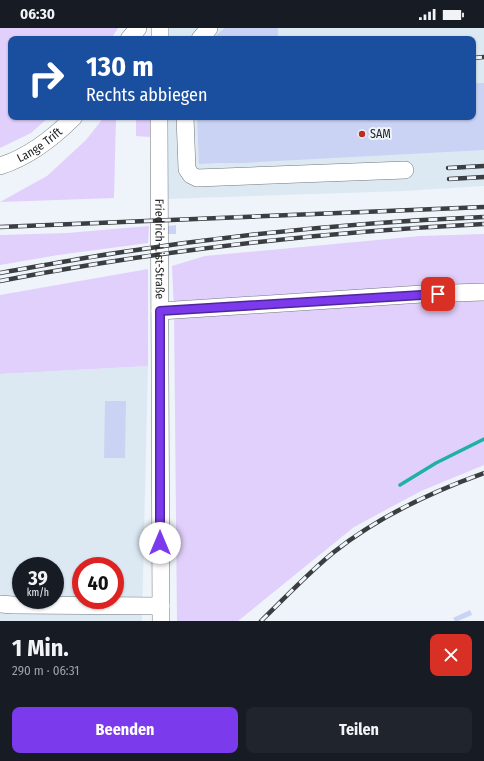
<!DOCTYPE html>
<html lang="de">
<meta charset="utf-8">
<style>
:root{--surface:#171b24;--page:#20242c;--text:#f1f3f6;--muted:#9ea1a6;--accent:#7c3aed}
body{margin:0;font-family:"Fira Sans Condensed",sans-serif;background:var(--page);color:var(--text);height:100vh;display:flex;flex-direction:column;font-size:15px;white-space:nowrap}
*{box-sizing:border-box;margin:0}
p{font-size:13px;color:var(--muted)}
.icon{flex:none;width:22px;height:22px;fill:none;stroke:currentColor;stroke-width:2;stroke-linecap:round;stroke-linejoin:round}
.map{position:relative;height:593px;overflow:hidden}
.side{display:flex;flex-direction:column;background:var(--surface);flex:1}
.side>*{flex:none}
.guide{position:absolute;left:8px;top:8px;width:468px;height:84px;border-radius:8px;box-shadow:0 1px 3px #0004;background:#1a4fa0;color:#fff;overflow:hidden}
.speed{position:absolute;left:12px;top:529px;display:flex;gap:8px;font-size:20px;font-weight:700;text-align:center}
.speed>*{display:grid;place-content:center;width:52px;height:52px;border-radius:50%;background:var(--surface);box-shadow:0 1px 3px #0004;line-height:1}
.speed small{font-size:10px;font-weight:400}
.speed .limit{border:6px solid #d22;background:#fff;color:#111}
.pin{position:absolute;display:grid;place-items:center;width:34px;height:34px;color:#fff;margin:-17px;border-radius:8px;box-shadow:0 2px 6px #0006}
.me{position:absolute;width:44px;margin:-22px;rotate:0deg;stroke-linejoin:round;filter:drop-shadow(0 0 3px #0008)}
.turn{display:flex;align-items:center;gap:14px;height:84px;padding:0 12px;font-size:18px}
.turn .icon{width:52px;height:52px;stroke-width:2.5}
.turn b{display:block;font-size:28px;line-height:34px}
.round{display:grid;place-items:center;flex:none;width:42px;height:42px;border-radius:8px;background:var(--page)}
.summary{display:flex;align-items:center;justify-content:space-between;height:68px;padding:0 12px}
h1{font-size:24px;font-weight:700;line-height:30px}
.primary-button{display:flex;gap:8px;margin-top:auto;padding:8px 12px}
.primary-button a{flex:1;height:46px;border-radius:8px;background:var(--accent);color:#fff;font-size:16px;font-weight:700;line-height:46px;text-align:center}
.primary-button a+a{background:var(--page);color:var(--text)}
.status{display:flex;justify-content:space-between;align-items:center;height:28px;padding:0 20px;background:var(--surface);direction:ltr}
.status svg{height:11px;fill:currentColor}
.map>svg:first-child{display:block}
</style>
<div class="status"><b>06:30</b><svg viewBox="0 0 49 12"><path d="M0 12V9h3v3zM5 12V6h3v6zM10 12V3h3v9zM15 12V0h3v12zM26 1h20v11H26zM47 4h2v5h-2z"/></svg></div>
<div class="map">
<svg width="484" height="593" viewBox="0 0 484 593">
<rect width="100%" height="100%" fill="#eef4fa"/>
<!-- built -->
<path fill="#dce9f3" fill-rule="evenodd" d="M168,0H484V158L404,163L167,171V89H473V11H168Z
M148,338L142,593H0V346ZM21,538H55V572H21ZM81,538H115V572H81Z"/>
<!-- green -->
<path fill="#e0d0fb" d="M0,0H118L111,11H11V89H49L31,105L0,120Z
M104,89H116L114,170L0,174L47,148L86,112Z
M136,89H151L150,109L136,108Z
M149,198L148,215L58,227L0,237V207L67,205Z
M484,206V437L421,463L354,499L238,593H177L174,282L172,238L205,228L420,208Z
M148,241V338L0,346V267Z"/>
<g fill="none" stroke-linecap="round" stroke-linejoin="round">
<!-- stream -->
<path stroke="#1fb1a4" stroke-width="3.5" d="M400,457L436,435L484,411"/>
</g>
<!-- building -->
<path fill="#cad3f4" d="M225,0H278V11H212L216,7Z
M473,55H484V122L242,135H218L199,136L197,89H473Z
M176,197V206H168V198Z
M105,373H126L125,430H104Z
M470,582L472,587L458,593H455L453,590Z"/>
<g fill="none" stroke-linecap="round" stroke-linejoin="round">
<defs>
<g id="minor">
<path d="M129,11L138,0"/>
<path d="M160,11V0"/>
<path d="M200,11L209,0"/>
<path id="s1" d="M159,89L161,593"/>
<path d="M185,89L187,141L191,147L197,150L405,142"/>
<path id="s2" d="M0,138C29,129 53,110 74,89"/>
<path d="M160,283L422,266L484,264"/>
<path d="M0,576L13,577L161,578"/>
</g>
</defs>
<!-- minor casing -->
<use href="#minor" stroke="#72787d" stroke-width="18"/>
<!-- minor -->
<use href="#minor" stroke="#fff" stroke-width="17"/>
<defs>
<path id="rail" d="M473,30L484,29
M448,140L484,138
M449,151L484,149
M0,199L484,179
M0,245C39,238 77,231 116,225C238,206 361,194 484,189
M0,253C160,222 322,204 484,196
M261,593C285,570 308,545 334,524C378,489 431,464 484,445"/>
</defs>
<!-- rail casing -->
<use href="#rail" stroke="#3b3e40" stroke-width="4.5"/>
<!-- rail -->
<use href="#rail" stroke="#eef4fa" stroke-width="3" stroke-dasharray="9" stroke-linecap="butt"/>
</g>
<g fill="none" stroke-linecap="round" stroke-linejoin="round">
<defs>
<path id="route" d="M160,515V283L438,266"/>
</defs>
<!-- route casing -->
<use href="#route" stroke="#51269a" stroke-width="10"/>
<!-- route -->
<use href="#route" stroke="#7c3aed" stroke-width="7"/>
</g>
<!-- markers -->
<circle fill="#bc2e23" stroke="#eef4fa" stroke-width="1.5" cx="362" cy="106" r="4"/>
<g text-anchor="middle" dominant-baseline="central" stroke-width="4" stroke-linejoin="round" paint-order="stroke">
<!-- poi labels -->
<g font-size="12" fill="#232527" stroke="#eef4fa" text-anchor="start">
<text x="370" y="106">SAM</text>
</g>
<!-- street labels -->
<g font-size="12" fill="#232527" stroke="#eef4fa">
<text stroke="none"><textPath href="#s2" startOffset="45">Lange Trift</textPath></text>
<text stroke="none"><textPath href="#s1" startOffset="132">Friedrich-List-Straße</textPath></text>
</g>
</g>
</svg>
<div class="speed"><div>39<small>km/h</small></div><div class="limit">40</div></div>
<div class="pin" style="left:438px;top:266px;background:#d93025"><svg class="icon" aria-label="arrive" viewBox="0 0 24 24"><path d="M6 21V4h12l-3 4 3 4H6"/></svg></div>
<svg class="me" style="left:160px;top:515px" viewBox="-20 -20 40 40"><circle r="19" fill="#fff"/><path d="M0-13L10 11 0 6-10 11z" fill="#7c3aed"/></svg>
<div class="guide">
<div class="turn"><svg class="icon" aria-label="right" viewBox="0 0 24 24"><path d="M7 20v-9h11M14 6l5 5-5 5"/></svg><div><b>130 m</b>Rechts abbiegen</div></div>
</div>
</div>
<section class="side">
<div class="summary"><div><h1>1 Min.</h1><p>290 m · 06:31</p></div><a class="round" style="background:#d93025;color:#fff"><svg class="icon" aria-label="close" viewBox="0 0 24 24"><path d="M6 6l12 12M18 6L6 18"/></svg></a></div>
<div class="primary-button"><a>Beenden</a><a>Teilen</a></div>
</section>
